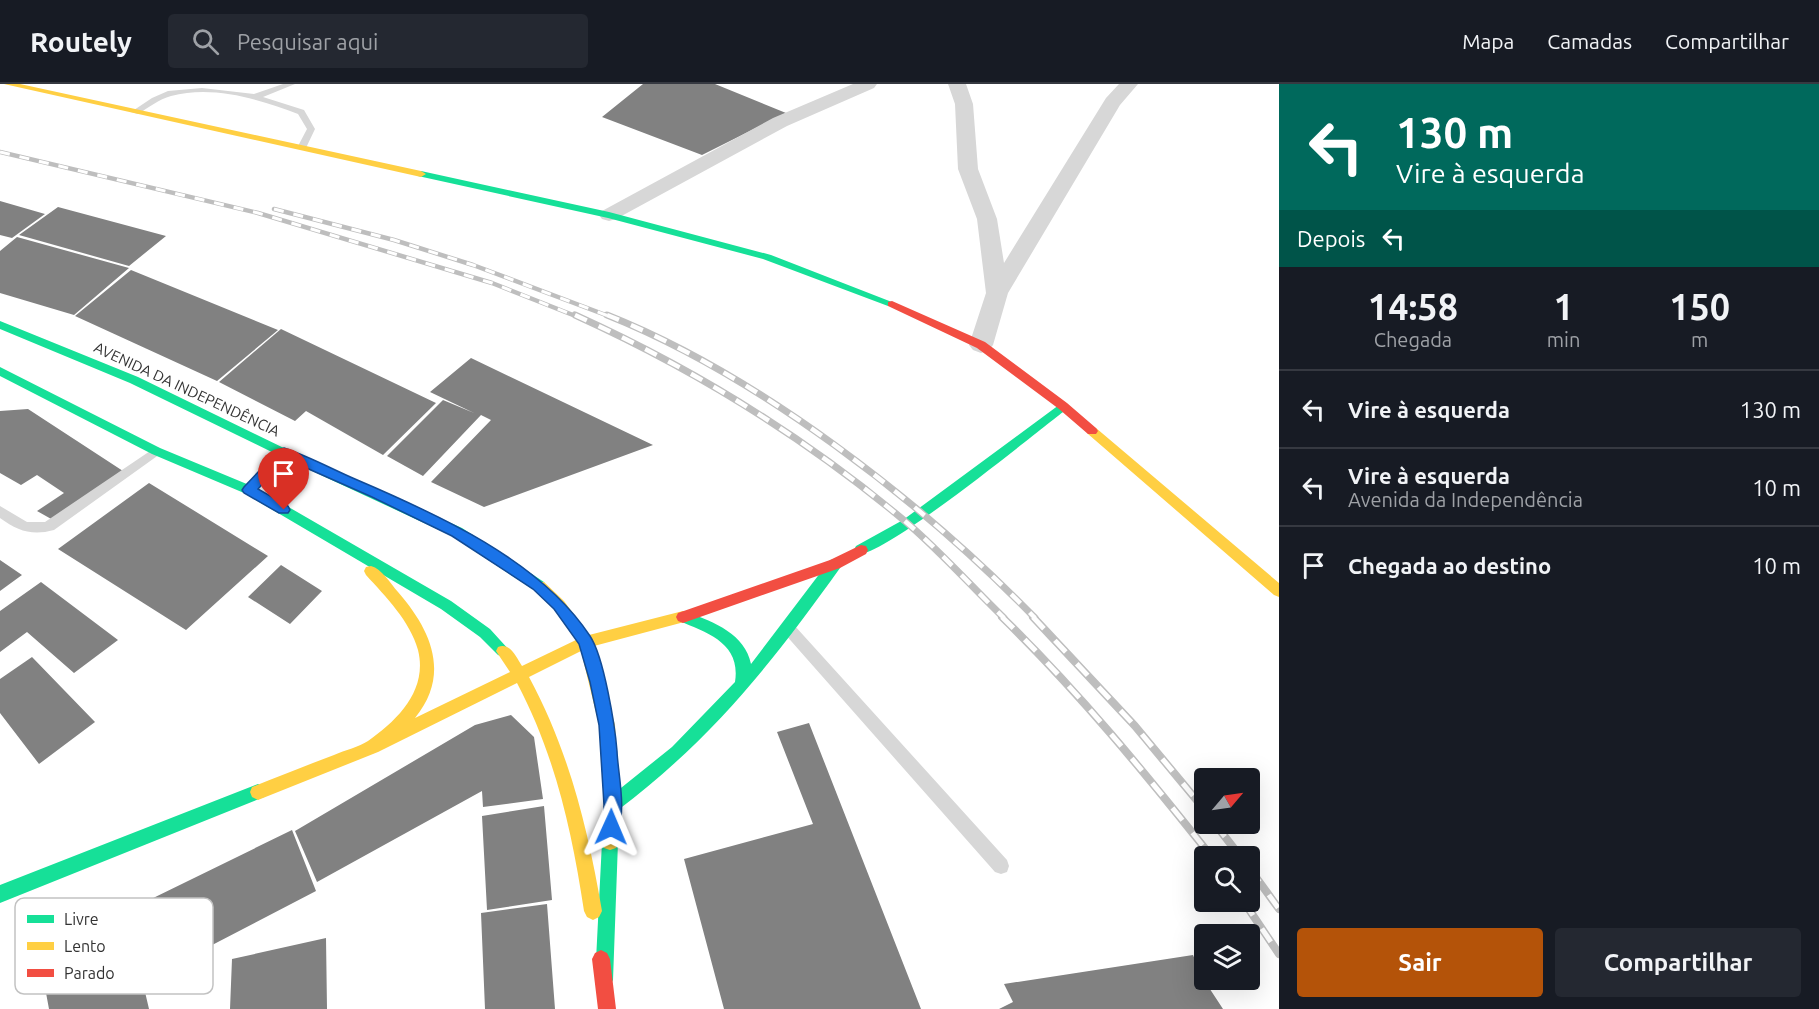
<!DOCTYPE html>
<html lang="pt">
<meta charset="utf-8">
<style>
:root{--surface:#171b24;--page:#242831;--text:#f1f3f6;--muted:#9ea1a6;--line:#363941;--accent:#b45309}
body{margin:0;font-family:Ubuntu,sans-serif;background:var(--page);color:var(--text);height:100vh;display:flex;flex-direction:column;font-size:22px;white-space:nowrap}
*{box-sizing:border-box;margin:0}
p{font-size:20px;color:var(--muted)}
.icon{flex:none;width:33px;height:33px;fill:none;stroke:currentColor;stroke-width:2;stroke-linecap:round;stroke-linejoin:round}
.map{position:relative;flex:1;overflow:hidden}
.details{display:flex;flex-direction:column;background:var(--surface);width:540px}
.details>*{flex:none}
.hud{background:#00695c;color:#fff;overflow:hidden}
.needle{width:39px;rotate:61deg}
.tools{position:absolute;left:1194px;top:684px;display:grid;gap:12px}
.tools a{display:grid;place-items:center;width:66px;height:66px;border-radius:6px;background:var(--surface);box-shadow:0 6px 24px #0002;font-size:30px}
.pin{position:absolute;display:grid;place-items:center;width:51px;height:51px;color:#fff;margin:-62px -26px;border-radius:50% 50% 50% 0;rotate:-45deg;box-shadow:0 0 6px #0007}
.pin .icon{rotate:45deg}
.me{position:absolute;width:66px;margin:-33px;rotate:1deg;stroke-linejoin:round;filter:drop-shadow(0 0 4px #0008)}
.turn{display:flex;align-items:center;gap:21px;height:126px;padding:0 18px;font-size:27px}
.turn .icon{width:78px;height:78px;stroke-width:2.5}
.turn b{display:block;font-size:42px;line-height:51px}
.then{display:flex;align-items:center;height:57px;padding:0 18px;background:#0003;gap:12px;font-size:22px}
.eta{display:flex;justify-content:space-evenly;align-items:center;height:102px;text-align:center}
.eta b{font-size:36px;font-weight:700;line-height:42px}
.cta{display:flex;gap:12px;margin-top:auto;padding:12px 18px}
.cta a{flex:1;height:69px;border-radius:6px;background:var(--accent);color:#fff;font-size:24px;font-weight:700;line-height:69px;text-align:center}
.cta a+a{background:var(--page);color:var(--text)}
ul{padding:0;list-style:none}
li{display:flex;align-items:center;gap:18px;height:78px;padding:0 18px;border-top:2px solid var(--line)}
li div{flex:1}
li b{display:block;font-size:22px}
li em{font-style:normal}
header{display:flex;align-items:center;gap:36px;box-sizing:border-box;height:84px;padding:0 30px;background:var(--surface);border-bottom:2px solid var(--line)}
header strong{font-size:28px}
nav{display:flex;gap:33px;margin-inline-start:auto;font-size:21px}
.search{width:420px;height:54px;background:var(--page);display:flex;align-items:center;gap:15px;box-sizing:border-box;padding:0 21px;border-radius:6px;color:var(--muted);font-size:22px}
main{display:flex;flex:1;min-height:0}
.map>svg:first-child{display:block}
</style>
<header>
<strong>Routely</strong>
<div class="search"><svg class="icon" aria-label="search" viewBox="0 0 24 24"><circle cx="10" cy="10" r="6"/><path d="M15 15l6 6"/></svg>Pesquisar aqui</div>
<nav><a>Mapa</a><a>Camadas</a><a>Compartilhar</a></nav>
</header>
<main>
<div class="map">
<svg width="1279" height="925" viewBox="0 0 1279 925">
<rect width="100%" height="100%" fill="#fff"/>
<!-- building -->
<path fill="#818181" d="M643,0H715L786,29L702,71L602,33Z
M0,117L45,130L12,154L0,151Z
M58,123L166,152L129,182L19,151Z
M17,153L129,184L74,231L0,209V167Z
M131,186L278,246L217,297L75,232Z
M281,245L436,319L383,371L306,327L295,337L219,298Z
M471,274L653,361L484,423L431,398L491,336L481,331L423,392L387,372L443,316L474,329L430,308Z
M28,325L123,387L53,436L37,427L64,409L37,391L21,401L0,389V327Z
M149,399L268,472L186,546L58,465Z
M0,476L22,491L0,507Z
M281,481L322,507L290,540L248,513Z
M41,498L118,556L74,589L27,548L0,568V527Z
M32,573L95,638L39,680L0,629V595Z
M511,631L534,653L543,715L483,723L482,707L317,798L295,747L475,641Z
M809,639L921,925H724L684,775L813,740L777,648Z
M544,722L552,816L487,826L482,732Z
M292,746L316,807L164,886L145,818Z
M547,820L555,925H485L481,829Z
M127,831L149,925H49L39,871Z
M326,854L327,925H230L232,875Z
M1193,871L1204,896L1223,925H999L1013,918L1004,900Z"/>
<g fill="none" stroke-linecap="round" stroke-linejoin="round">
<!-- lane -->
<path fill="#d7d7d7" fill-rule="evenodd" d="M283,0H295L263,13L304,26L315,45L305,66L297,64L307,45L298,30C259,15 213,1 171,12C159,15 148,24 138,30L131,28L152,14L168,7L202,4L254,10Z
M156,363L160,364L162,367L160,370L54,446C32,452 18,447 0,434V422L27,438H45Z
M789,539L794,541L1007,776L1009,782L1007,788L1001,790L995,788L784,549L782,545L784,541Z"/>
<!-- street -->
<path fill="#d7d7d7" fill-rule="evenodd" d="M853,0H877L874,4L787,42L616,135L609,137L602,135L599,131L602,127L773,34Z
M948,0H966L973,20L978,85L997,135L1004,179L1106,14L1119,0H1138L1120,21L1008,209L993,261L989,266L981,269L973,266L969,261L986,209L977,135L958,85L955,20Z"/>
<!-- fast -->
<path fill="#16e098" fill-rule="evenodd" d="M421,87L609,128L771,171L897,220L896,222H888L763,175L608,134L418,92V88Z
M0,237L138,293L288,366L462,444L544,498L546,502L544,506H534L452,452L280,372L130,299L0,245Z
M0,283L160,364L254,403L451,517L490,545L510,567L508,571L503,573L498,571L480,553L441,525L244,409L152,370L0,292Z
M1063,318L1069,322L1067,325C1039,346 880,477 856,470L854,466L856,462L903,436Z
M835,475L840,476L842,480L840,484C772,579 712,655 618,726L612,729L606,726L604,721L606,716L672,663L735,598C741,560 709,549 679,537L677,533L679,529L684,527L689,529C714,538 745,550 751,580L830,476Z
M258,700L264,703L266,708L264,713L0,819V801Z
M610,750L616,752L618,758L613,896L610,902L604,905L598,902L595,896L602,758L604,752Z"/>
<!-- slow -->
<path fill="#ffcf43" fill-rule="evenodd" d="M4,0H20L421,87L426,90L421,93Z
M1092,343L1096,344L1279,499V513L1274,511L1088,350L1086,347L1088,344Z
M371,482C382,485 390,499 398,508C431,546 451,590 415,634L510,588L496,567L498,563C510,558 516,573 522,582L576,556L554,525L534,506L532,502L534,498H544L564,517L589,551L683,527L688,529L690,533L688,537L594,562L615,641L620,721L618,758L616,764L610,766L604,764L602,758L604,721L599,641L581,567L529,593C569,667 588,745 602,827L599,833L593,836L587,833L584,827C572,747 555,671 517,599L378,668L258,716L252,713L250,708L252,703C280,692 307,681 334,671C345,666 359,663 368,657C398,636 428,606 418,566C410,537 386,513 366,491L364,487L366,483Z"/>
<!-- jam -->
<path fill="#f24e42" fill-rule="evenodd" d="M892,217L985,258L1067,319L1096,344L1098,347L1096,350H1088L1059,325L977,264L888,222V218Z
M861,461L866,462L868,466L866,470L840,484L683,539L678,537L676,533L678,529L830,476Z
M601,866L607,869L610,875L616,925H598L592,875L595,869Z"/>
<defs>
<path id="rail-far2" d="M0,68L258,129L492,199L578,233
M274,125L394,156L473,181L611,233"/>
<path id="rail-far1" d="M575,231C694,285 806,354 906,438C941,468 972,503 1004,534
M607,231C758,291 922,418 1035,534"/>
<path id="rail" d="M1002,533C1078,607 1145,689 1211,772
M1033,533L1135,642L1204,725
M1215,740L1240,772
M1250,785L1279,825
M1244,818L1279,870"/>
</defs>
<!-- rail-far2 casing -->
<use href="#rail-far2" stroke="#bebebe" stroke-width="4.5"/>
<!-- rail-far1 casing -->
<use href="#rail-far1" stroke="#bebebe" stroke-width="7"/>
<!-- rail casing -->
<use href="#rail" stroke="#bebebe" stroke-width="8"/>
<!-- rail-far2 -->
<use href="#rail-far2" stroke="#fff" stroke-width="3" stroke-dasharray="10" stroke-linecap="butt"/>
<!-- rail-far1 -->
<use href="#rail-far1" stroke="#fff" stroke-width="4.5" stroke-dasharray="13" stroke-linecap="butt"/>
<!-- rail -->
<use href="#rail" stroke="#fff" stroke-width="5" stroke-dasharray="16" stroke-linecap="butt"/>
</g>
<!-- route -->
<path fill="#1a73e8" stroke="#114b97" stroke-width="1.5" d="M284,364C308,372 332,385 355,395C437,430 540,476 590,552C604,573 615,642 617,667C618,691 627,726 617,749L611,751L605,749L603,743L604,721L599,641L590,598L579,560L554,525L533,505L452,452L372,413L286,375L258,405L288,422L290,426L288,429H279L244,409L242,406L244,403L279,366Z"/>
<g text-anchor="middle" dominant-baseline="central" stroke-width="6" stroke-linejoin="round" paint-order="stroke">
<!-- street labels -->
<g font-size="15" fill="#333" stroke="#fff">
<text transform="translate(187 305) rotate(25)">AVENIDA DA INDEPENDÊNCIA</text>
</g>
</g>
<!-- legend -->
<rect x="15" y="814" width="198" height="96" rx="9" fill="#fff" stroke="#c2c2c2" stroke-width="1.5"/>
<rect x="27" y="831" width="27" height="8" fill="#16e098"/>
<rect x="27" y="858" width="27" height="8" fill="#ffcf43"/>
<rect x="27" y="885" width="27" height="8" fill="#f24e42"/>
<g font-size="16" fill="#333">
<text x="64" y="841">Livre</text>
<text x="64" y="868">Lento</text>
<text x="64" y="895">Parado</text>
</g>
</svg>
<div class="tools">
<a><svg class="needle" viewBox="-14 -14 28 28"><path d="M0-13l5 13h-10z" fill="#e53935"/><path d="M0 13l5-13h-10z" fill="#9ea1a6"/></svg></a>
<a><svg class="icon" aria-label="search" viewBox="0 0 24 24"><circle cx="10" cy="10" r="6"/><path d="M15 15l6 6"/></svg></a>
<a><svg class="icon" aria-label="layers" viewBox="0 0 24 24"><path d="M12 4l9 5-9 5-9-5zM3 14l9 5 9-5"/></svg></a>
</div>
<div class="pin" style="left:284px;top:426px;background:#d93025"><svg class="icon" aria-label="arrive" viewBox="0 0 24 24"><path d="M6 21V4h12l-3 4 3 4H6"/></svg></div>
<svg class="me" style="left:611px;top:743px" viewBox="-20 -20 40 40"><path d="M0-17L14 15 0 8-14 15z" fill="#1a73e8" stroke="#fff" stroke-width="4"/></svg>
</div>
<section class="details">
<div class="hud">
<div class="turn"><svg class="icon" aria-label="left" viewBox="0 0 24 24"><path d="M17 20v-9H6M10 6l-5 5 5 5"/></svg><div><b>130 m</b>Vire à esquerda</div></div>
<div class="then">Depois<svg class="icon" aria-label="left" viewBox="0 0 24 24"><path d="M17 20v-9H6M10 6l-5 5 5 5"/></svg></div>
</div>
<div class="eta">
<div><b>14:58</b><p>Chegada</p></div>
<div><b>1</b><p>min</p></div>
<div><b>150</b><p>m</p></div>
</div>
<ul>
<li><svg class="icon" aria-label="left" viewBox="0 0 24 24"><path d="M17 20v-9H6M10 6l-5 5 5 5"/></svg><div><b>Vire à esquerda</b></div><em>130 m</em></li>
<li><svg class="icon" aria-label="left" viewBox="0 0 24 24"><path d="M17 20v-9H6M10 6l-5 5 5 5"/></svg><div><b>Vire à esquerda</b><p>Avenida da Independência</p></div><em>10 m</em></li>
<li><svg class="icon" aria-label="arrive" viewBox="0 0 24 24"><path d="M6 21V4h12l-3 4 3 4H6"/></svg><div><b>Chegada ao destino</b></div><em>10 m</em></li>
</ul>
<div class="cta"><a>Sair</a><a>Compartilhar</a></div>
</section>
</main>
